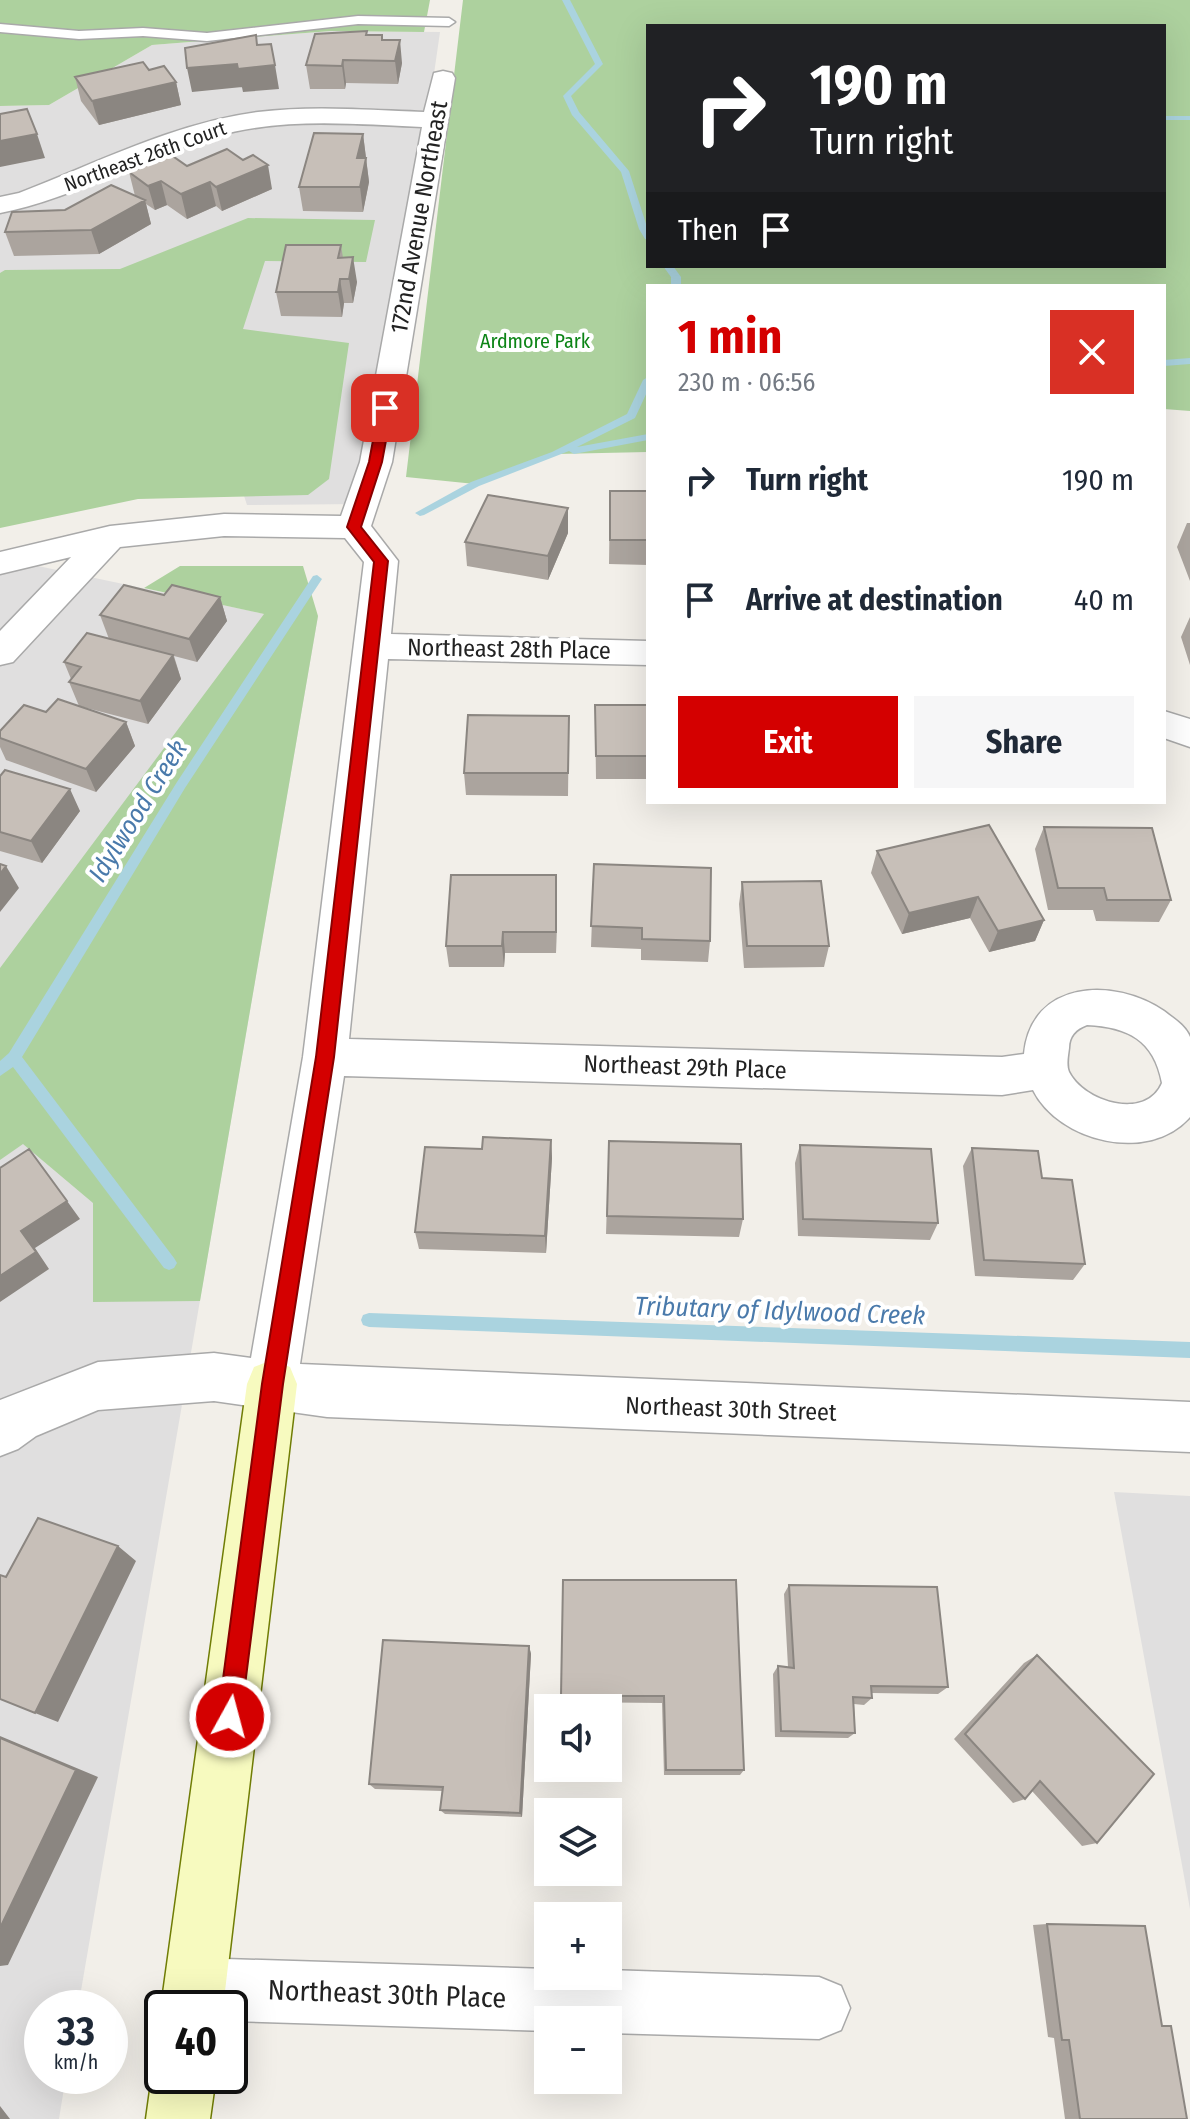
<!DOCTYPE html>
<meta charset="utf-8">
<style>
:root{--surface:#fff;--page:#f6f6f7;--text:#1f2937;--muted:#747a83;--accent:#d40000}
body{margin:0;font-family:"Fira Sans Condensed",sans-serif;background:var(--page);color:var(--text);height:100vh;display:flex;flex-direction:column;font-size:30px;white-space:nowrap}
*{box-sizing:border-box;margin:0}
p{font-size:26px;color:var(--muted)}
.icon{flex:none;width:44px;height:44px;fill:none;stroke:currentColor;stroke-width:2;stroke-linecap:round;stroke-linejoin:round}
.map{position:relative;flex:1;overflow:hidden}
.panel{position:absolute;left:646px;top:284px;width:520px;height:520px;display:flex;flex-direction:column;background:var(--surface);border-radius:0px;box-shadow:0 8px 32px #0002}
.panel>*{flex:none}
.guide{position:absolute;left:646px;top:24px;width:520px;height:244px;border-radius:0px;box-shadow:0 8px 32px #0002;background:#202124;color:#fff;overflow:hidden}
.buttons{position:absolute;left:534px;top:1694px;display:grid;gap:16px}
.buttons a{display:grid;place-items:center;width:88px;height:88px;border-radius:0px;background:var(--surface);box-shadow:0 8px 32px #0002;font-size:40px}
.speed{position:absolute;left:24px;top:1990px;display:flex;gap:16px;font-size:40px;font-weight:700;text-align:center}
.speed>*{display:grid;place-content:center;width:104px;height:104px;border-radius:50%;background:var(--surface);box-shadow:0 8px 32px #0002;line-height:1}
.speed small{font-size:20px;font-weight:400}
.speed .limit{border:4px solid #111;border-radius:12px;background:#fff;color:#111}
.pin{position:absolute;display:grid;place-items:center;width:68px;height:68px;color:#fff;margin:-34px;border-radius:16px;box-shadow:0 4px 12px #0006}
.me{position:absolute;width:88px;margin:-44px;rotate:7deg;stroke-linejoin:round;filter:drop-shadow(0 0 6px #0008)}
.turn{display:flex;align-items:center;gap:28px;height:168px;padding:0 32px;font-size:36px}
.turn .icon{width:104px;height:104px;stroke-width:2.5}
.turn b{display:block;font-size:56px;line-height:68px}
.then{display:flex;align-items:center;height:76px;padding:0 32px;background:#0003;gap:16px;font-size:30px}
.round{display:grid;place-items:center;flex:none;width:84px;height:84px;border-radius:0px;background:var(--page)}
.head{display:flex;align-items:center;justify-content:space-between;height:136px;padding:0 32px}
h1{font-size:48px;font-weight:700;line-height:60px;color:var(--accent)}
.primary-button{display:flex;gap:16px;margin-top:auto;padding:16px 32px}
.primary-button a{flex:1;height:92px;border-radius:0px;background:var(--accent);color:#fff;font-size:32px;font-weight:700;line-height:92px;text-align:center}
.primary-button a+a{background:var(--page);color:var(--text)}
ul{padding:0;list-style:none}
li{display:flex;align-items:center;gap:24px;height:120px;padding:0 32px}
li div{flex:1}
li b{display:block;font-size:30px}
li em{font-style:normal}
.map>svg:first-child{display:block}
</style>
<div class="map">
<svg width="1190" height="2119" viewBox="0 0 1190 2119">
<rect width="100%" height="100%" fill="#f2efe9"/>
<!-- residential -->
<path fill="#e0dfdf" d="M331,31L440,32L390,380L360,504L247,505L195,346L0,336V106L49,105L152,45Z
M0,558L265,614L318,616L78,2008H42V2076H66L59,2119H0Z
M1114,1492L1190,1496V1909Z"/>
<!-- forest -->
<path fill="#add19e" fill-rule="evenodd" d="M0,0H430L424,32L331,31L152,45L49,105L0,106Z
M463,0H1190V411L1164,409V286H648V452L556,454L475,484L406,477ZM648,26H1164V266H648Z
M248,218L375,220L366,262L265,261L243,329L349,343L329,479L308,495L138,499L0,528V273L5,270L120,269Z
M180,566H303L318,616L200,1301L93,1302V1203L23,1144L0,1160V968L264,614L144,588Z"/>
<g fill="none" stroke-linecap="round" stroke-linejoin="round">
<!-- stream -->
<path fill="#aad3df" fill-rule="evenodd" d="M562,0H570L603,64L571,96L579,112L629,171L648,230V240L645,239L639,229L621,172L572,115L563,96L595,64Z
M1164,116H1190V120H1164Z
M663,266H673L681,277V286H671V277Z
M1190,358V364L1164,366V360Z
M648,377V390L635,418L577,447L648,434V440L574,454L569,451L479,486L424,515L420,516L415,513L471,482L552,452L627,414L643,380Z
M317,575L322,579L185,788L22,1057L174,1258L177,1263L174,1268L169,1270L164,1268L13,1067L0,1076V1061L9,1053L177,782L313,576Z
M369,1313L1190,1342V1358L369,1327L363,1325L361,1320L363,1315Z"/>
<defs>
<path id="lane" d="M358,16L449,18L455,22L449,26L358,24L207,41L143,36L79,39L0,32V24L79,31L143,28L207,33Z"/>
<path id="street" d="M443,71L452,73L455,78L392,462L371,526L398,561L391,634L648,641V665L388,659L349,1039L1002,1057L1024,1054C1031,980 1114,977 1164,1011C1173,1018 1186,1026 1190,1037C1190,1051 1190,1100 1190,1117C1149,1164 1059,1142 1033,1090L1002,1095L344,1076L300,1364L1190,1402V1452L327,1417L214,1401L98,1410L36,1436L18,1449L0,1456V1400L98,1362L214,1353L251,1358L303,1057L364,562L345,538L224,536L120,547L13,662L0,665V631L71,557L0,574V552L110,526L224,514L341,516L360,462L422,127C352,124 281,117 214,137C141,157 74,199 0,213V197L19,193C97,163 174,123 258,112C313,105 369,110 424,112L434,73ZM1087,1025C1128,1027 1154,1040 1162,1083C1146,1121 1084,1102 1069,1072C1066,1065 1068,1056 1069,1048C1069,1036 1076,1029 1087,1025Z
M1164,711L1190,719V747L1164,738Z
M195,1958L548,1969V1976H608V1970L819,1977L841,1986L850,2008L841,2030L819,2039L608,2033V2020H548V2031L230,2021V2008H172L164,1989L173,1967Z"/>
<path id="secondary" d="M272,1360L290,1367L297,1384L223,2008H162V2011L161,2008L247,1384L254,1367Z
M162,2053V2076H216L210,2119H146L152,2076Z"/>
</defs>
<!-- lane casing -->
<use href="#lane" stroke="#a9a9a9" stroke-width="3"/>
<!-- street casing -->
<use href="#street" stroke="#a9a9a9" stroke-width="3"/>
<!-- secondary casing -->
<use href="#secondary" stroke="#707d05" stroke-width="3"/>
<!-- lane -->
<use href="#lane" fill="#fff" fill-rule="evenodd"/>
<!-- street -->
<use href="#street" fill="#fff" fill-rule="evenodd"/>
<!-- secondary -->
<use href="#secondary" fill="#f7fabf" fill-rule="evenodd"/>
</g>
<!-- wall -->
<path fill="#aba49e" d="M368,35H382L383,40L402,63L398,84L346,83L345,89H310L306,65Z
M149,70L176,82L181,105L99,125L81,101L75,77Z
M363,134L369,182L363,212L303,211L299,187Z
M187,166L272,189L222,211L216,206L187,219L167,205L155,210L146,204L151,224L99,254L14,256L5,232L65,210L135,196L129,172Z
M341,245L343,258L357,282L353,303H344L342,317L281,316L276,292Z
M610,491H648V565L609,564Z
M568,508V533L548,580L467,566L465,542Z
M1187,523H1190V581L1177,547Z
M164,595L220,597L227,621L197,662L174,656L181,679L148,724L79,706L69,682L71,679L64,662L109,639L100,615Z
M1190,617V665L1181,637Z
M595,705H648V779H596Z
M46,712L126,722L135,746L96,792L6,760L0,747V731Z
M569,716L568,796L466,795L464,773Z
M0,776L80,811L42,863L0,851Z
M1044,827L1171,900L1159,922L1096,921L1093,910H1048L1035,849Z
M877,851L1044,920L1035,941L989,952L970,918L902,934L871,873Z
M594,864L710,941L708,962L641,960V949L591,947Z
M742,882L829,946L824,967L744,968L739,904Z
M557,897L556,953H505L504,967H449L446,946Z
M551,1140L552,1158L546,1253L419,1249L415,1232L482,1149Z
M609,1141L743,1219L739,1237L606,1234Z
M800,1145L938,1223L930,1240L798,1236L795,1163Z
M972,1148L1042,1178L1085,1264L1073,1280L975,1276L963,1166Z
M563,1580L744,1770L740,1775H664L662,1703L562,1702L561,1696Z
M789,1585L948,1687L938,1694L872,1693V1698L864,1705L854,1704L855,1733L848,1738L775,1737L773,1674L778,1666L788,1667L784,1594Z
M529,1646L531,1654L522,1817L445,1814L440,1810L442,1791L375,1789L369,1784Z
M1037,1655L1097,1843L1082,1846L1032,1791L1025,1799L1013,1803L954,1739L1024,1663Z
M1047,1924L1162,2025L1171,2026L1187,2119H1065L1054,2038L1048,2037L1033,1925Z"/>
<!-- shaded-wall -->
<path fill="#8b8681" d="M400,40L402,63L398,84L395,61Z
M343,60L346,83L345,89L342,66Z
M237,64L242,87L192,92L187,68Z
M275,65L279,89L243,92L238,69Z
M176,82L181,105L99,125L92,101Z
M37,134L45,158L0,167V141Z
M363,134L366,158L360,182L357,158Z
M366,158L369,182L363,212L360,187Z
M268,165L272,189L222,211L216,187Z
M161,181L167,205L155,210L148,186Z
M210,182L216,206L187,219L181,194Z
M145,200L151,224L99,254L91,230Z
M353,257L357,282L353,303L349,279Z
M340,279L344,303L342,317L338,292Z
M568,508V533L548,580V556Z
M220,597L227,621L197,662L189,639Z
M173,655L181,679L148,724L140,701Z
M126,722L135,746L96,792L86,769Z
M70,789L80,811L42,863L31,841Z
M6,866L19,888L0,912V874Z
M556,875L557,897L556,953Z
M978,897L970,918L902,934L909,913Z
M1044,920L1035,941L989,952L998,931Z
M503,932L505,953L504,967L502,946Z
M551,1140L552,1158L546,1253L545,1236Z
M67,1201L80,1219L35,1248L49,1269L0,1302V1276L21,1231Z
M118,1546L136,1561L58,1722L35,1713Z
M529,1646L531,1654L522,1817L520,1813Z
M0,1736L98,1777L8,1965L0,1966Z
M0,2106L10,2119H0Z"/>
<!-- building -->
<path fill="#c7bfb8" stroke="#8b8681" stroke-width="2" d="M367,31L366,35H382V40H400L395,61L343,60L342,66L306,65L315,34Z
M256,35L257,45L271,44L275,65L238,69L237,64L187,68L185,48Z
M143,62L149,70L164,66L176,82L92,101L75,77Z
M27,109L37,134L0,141V114Z
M314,133L363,134L357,158H366L360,187H299Z
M227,149L243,160L253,155L268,165L216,187L210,182L181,194L161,181L148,186L129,172L171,155L187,166Z
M111,185L145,200L91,230L5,232L12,212L65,210Z
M286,245H341L338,258L353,257L349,279H340L338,292H276Z
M610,491H648V540H610Z
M488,495L568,508L548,556L465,542Z
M124,585L164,595L172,585L220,597L189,639L100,615Z
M87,633L173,655L140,701L69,682L81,667L64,662Z
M58,699L126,722L86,769L0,738V731L24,705L46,712Z
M595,705H648V756H596Z
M468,715L569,716L568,773H464Z
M5,770L70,789L31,841L0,832V776Z
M989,825L1044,920L998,931L978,897L909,913L877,851Z
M1044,827L1152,828L1171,900H1107L1104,888H1058Z
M0,864L6,866L0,874Z
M594,864L711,868L710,941L642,939V928L591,926Z
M451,875H556V932H503L502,946H446Z
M821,881L829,946H747L742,882Z
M483,1137L551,1140L545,1236L415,1232L425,1147L482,1149Z
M609,1141L741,1144L743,1219L607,1216Z
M800,1145L931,1149L938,1223L803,1219Z
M972,1148L1038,1151L1042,1178L1072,1180L1085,1264L984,1260Z
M29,1149L67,1201L21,1231L36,1252L0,1276V1168Z
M38,1518L118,1546L35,1713L0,1699V1575L6,1577Z
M563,1580H736L744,1770H666L664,1696H561Z
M789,1585L937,1587L948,1687L871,1686L872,1698L853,1697L855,1733L781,1731L778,1666L794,1668Z
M383,1640L529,1646L520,1813L440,1810L443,1787L369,1784Z
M1037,1655L1154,1774L1097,1843L1040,1781L1025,1799L965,1734Z
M0,1738L76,1770L0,1928Z
M1047,1924L1145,1926L1162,2026H1171L1187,2119H1080L1069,2040H1062Z"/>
<!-- route -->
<path fill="#d40000" stroke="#8a0000" stroke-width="2" d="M385,404L392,408L382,462L361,527L388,561L334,1057L283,1384L241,1717L238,1725L230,1728L221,1725L218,1717L262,1384L316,1057L374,562L347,527L369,462L379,408Z"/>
<g text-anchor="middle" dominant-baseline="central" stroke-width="8" stroke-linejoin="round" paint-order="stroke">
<!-- far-street labels -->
<g font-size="20" fill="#222" stroke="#fff">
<text transform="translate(145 156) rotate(-20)">Northeast 26th Court</text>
</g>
<!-- far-park labels -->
<g font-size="20" fill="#0c8416" stroke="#fff">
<text x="535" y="341">Ardmore Park</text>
</g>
<!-- street labels -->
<g font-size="24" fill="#222" stroke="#fff">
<text transform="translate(419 217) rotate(-80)">172nd Avenue Northeast</text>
<text transform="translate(509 649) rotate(1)">Northeast 28th Place</text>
<text transform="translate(685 1067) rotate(2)">Northeast 29th Place</text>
<text transform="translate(731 1409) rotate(2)">Northeast 30th Street</text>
</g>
<!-- water labels -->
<g font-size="26" font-style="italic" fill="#4a7aab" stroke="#fff">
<text transform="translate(138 811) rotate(-58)">Idylwood Creek</text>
<text transform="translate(780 1311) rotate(2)">Tributary of Idylwood Creek</text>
</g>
<!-- near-street labels -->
<g font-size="28" fill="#222" stroke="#fff">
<text transform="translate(387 1994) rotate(2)">Northeast 30th Place</text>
</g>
</g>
</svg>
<div class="buttons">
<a><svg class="icon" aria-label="sound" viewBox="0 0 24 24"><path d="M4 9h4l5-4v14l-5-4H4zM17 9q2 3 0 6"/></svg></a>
<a><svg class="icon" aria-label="layers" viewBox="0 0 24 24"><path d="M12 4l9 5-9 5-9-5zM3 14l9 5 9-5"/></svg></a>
<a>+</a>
<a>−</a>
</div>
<div class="speed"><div>33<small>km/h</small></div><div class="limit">40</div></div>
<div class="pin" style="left:385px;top:408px;background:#d93025"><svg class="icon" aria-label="arrive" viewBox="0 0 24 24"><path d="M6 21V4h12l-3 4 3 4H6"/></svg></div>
<svg class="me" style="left:230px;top:1717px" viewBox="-20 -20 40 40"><circle r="17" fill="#d40000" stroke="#fff" stroke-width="3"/><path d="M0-11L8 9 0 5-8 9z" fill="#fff"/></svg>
<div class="guide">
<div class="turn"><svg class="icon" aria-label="right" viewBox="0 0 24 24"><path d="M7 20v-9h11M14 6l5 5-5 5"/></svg><div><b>190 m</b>Turn right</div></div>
<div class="then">Then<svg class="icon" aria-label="arrive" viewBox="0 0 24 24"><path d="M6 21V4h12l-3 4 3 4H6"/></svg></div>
</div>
<section class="panel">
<div class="head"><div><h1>1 min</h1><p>230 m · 06:56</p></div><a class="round" style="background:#d93025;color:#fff"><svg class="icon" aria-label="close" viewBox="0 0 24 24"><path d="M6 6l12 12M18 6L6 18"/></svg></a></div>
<ul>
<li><svg class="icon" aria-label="right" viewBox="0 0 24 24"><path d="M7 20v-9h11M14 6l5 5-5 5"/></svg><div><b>Turn right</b></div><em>190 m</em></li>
<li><svg class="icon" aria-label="arrive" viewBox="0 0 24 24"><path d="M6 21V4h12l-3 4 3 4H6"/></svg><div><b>Arrive at destination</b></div><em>40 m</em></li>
</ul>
<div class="primary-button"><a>Exit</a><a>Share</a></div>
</section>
</div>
